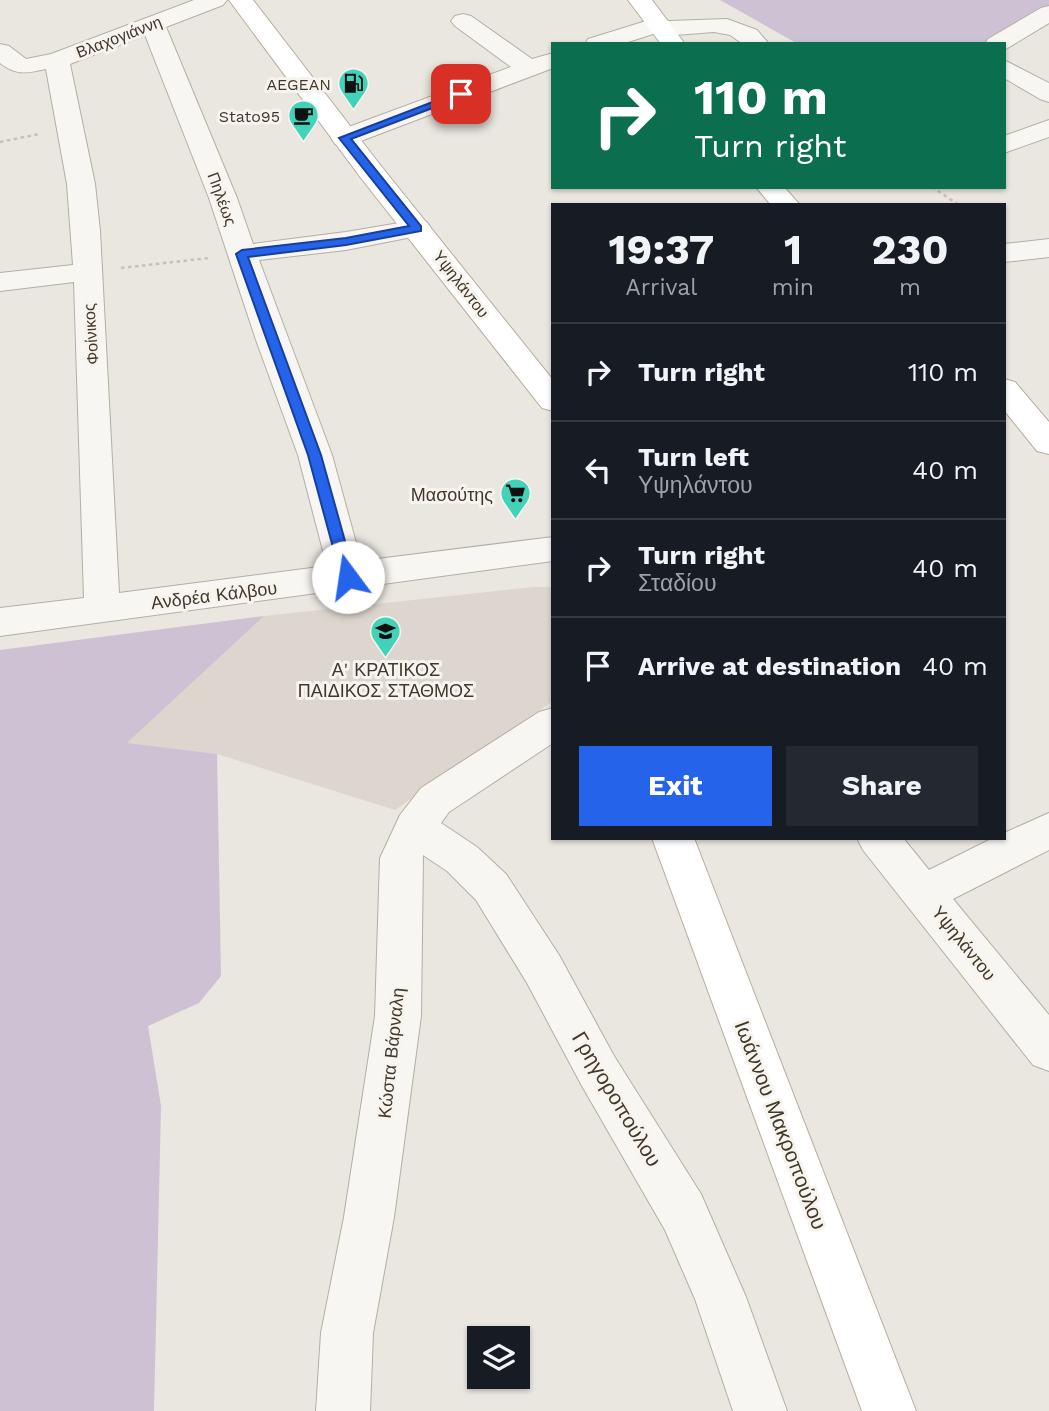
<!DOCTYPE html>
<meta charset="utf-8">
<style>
:root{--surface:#171b24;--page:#242831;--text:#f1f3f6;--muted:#9ea1a6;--line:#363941;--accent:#2563eb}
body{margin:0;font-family:"Work Sans",sans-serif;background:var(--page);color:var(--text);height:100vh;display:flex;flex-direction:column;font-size:26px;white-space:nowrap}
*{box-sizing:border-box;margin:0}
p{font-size:23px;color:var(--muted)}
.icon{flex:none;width:38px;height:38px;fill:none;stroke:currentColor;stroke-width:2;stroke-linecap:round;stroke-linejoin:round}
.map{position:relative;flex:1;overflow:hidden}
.panel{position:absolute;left:551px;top:203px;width:455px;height:637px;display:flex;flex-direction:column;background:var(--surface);border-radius:0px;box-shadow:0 2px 5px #0004}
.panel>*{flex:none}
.guide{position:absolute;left:551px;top:42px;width:455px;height:147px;border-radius:0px;box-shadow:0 2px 5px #0004;background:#0b6e4f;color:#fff;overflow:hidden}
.buttons{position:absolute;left:467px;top:1326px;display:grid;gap:14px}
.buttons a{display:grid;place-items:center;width:63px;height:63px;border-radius:0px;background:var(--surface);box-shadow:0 2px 5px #0004;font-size:35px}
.pin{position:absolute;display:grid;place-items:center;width:60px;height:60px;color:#fff;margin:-30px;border-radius:14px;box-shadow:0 4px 10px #0006}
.me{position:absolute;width:77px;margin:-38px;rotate:346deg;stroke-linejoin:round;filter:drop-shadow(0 0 5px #0008)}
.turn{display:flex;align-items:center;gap:24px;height:147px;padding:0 28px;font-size:32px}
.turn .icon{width:91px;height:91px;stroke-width:2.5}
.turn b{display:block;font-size:49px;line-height:60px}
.eta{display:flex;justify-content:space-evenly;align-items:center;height:119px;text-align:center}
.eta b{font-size:42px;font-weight:700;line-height:49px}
.cta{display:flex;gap:14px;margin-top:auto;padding:14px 28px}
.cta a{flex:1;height:80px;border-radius:0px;background:var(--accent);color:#fff;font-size:28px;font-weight:700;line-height:80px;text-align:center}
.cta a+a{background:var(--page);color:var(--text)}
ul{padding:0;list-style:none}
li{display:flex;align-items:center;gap:21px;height:98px;padding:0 28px;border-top:2px solid var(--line)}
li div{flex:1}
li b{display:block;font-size:26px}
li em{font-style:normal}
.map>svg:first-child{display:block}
</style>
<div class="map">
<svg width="1049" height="1411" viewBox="0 0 1049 1411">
<rect width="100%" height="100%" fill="#eae6e0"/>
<!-- built -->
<path fill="#dcd6ce" d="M533,587H553V701L395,810L217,754L126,744L264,616Z"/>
<!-- green -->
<path fill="#cec1d4" d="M720,0H1049V8L991,44H798Z
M264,616L127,743L217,754L221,976L199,1003L148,1026L161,1106L154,1411H0V650Z"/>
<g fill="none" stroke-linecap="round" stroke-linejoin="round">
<defs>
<path id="minor" d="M194,0H227L223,5L166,27L237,198L253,244L346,232L417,220L427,222L431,228L427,234L417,236L346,250L259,260L332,455L361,561L553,537V561L0,636V608L84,598L74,282L0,291V273L73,265L67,184L46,69C26,73 17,76 0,63V44L9,46L26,59L51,54ZM145,35L209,198L256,340L298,455L327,566L119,593L100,231L95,184L70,64Z
M1049,6V23L1006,49L1004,44H985L988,39L1041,8Z
M463,14L471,16L532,59L553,53V68L353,144L344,146L335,144L331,138L335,132L511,67L455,26L451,21L455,16Z
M659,17L669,21L727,19L757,30L769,44H743L730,35L714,32L662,36L653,34L622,44H585L588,39Z
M1004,60L1049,83V102L1040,99L1004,78Z
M1049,120V137L1004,153V136Z
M1049,239V257L1004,262V244Z
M553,708V743L449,812L441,823L477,847L506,874L559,955L614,1056L701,1194L746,1297L787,1411H733L695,1299L665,1230L582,1086L527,983L476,900L447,871L423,855L421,1016L394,1217L373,1333L370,1411H316L321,1333L344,1217L375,1016L380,858L400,815L421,788L539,712Z
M1049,813V850L953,899L1049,1015V1071L1033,1065L863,850L857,838H903L929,870L993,838H1004V833Z"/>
<path id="major" d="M229,0H253L381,166L553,380V411L542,408L361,178Z
M628,0H652L685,44H661Z
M756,187H784L800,205H771Z
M1004,379L1015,382L1049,422V454L1037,451L1004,410Z
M652,838H694L916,1411H862Z"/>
</defs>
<!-- minor casing -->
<use href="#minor" stroke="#b4aea5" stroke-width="2"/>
<!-- major casing -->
<use href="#major" stroke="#b6ac9f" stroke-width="2"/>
<!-- path -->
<path stroke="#c5c1ba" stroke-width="2.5" stroke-dasharray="3.5 3.5" stroke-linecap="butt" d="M0,142L39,134
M932,187L959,205
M121,268L209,258"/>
<!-- minor -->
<use href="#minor" fill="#f8f6f3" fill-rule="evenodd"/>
<!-- major -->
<use href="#major" fill="#fff" fill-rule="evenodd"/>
</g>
<!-- route -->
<path fill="#2563eb" stroke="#184099" stroke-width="2" d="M461,91L464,92V96L351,139L421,226V231L346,245L248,257L321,455L355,577L348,583L341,577L308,455L236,254L242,250L346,238L409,226L339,138Z"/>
<!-- icons -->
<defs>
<symbol id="fuel-pin" viewBox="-11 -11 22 30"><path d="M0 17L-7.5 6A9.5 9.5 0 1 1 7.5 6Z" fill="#42d2b7" stroke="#f7f4f0"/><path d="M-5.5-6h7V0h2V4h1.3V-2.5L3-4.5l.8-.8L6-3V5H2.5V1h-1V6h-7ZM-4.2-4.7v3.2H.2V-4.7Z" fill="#111"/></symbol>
<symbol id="cafe-pin" viewBox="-11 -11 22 30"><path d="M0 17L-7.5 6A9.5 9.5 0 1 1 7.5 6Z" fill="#42d2b7" stroke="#f7f4f0"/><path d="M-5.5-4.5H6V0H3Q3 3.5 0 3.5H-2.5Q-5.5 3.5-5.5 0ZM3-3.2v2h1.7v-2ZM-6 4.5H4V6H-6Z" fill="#111"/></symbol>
<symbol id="supermarket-pin" viewBox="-11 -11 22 30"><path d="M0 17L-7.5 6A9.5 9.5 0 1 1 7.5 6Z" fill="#42d2b7" stroke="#f7f4f0"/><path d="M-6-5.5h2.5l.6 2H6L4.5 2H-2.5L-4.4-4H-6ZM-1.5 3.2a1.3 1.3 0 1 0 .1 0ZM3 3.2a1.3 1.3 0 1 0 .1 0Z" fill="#111"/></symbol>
<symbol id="school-pin" viewBox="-11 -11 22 30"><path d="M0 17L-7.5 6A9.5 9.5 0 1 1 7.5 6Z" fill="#42d2b7" stroke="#f7f4f0"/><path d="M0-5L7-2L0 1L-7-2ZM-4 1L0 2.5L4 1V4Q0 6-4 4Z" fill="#111"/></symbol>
</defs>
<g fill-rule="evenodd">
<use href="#fuel-pin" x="336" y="66" width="35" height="47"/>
<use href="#cafe-pin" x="286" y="98" width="35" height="47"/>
<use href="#supermarket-pin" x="498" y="476" width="35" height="47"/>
<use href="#school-pin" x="368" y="614" width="35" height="47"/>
</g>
<g text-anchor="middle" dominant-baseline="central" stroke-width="6" stroke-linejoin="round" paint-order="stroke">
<!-- far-street labels -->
<g font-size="16" fill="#423828" stroke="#f7f4f0">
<text transform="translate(119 37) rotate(-21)">Βλαχογιάννη</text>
<text transform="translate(222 199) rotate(70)">Πηλέως</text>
<text transform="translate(461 284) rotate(52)">Υψηλάντου</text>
<text transform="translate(91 334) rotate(-94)">Φοίνικος</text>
</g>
<!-- far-poi labels -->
<g font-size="16" fill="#423828" stroke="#f7f4f0" text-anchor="end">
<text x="331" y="84">AEGEAN</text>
<text x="280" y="116">Stato95</text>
</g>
<!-- poi labels -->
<g font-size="18" fill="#423828" stroke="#f7f4f0" text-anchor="end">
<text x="493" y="494">Μασούτης</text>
<text x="386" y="669" text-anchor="middle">Α' ΚΡΑΤΙΚΟΣ<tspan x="386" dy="21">ΠΑΙΔΙΚΟΣ ΣΤΑΘΜΟΣ</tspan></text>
</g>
<!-- street labels -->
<g font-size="18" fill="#423828" stroke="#f7f4f0">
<text transform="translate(214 595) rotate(-7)">Ανδρέα Κάλβου</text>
<text transform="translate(964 943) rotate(51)">Υψηλάντου</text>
<text transform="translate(391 1053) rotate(-84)">Κώστα Βάρναλη</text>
</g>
<!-- near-street labels -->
<g font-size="21" fill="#423828" stroke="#f7f4f0">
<text transform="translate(617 1099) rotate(59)">Γρηγοροπούλου</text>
<text transform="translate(781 1125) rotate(69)">Ιωάννου Μακροπούλου</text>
</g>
</g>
</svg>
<div class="buttons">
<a><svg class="icon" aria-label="layers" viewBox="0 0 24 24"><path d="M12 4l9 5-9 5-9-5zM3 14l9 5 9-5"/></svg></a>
</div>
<div class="pin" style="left:461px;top:94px;background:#d93025"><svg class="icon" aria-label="arrive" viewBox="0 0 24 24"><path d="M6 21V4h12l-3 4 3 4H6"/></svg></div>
<svg class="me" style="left:348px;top:577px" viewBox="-20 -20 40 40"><circle r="19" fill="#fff"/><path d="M0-13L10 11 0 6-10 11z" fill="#2563eb"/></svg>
<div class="guide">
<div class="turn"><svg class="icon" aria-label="right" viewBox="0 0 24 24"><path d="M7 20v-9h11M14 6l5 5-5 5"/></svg><div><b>110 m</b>Turn right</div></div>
</div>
<section class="panel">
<div class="eta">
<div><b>19:37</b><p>Arrival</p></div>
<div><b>1</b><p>min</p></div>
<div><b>230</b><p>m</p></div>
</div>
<ul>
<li><svg class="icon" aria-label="right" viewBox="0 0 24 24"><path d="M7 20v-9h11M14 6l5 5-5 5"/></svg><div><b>Turn right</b></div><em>110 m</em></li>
<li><svg class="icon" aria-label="left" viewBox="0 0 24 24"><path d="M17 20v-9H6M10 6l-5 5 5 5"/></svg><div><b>Turn left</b><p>Υψηλάντου</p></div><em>40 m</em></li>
<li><svg class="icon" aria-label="right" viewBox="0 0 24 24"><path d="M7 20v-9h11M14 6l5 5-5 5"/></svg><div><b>Turn right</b><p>Σταδίου</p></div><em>40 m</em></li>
<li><svg class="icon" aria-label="arrive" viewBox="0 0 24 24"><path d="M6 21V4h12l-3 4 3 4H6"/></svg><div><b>Arrive at destination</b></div><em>40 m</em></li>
</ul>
<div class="cta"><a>Exit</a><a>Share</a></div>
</section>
</div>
